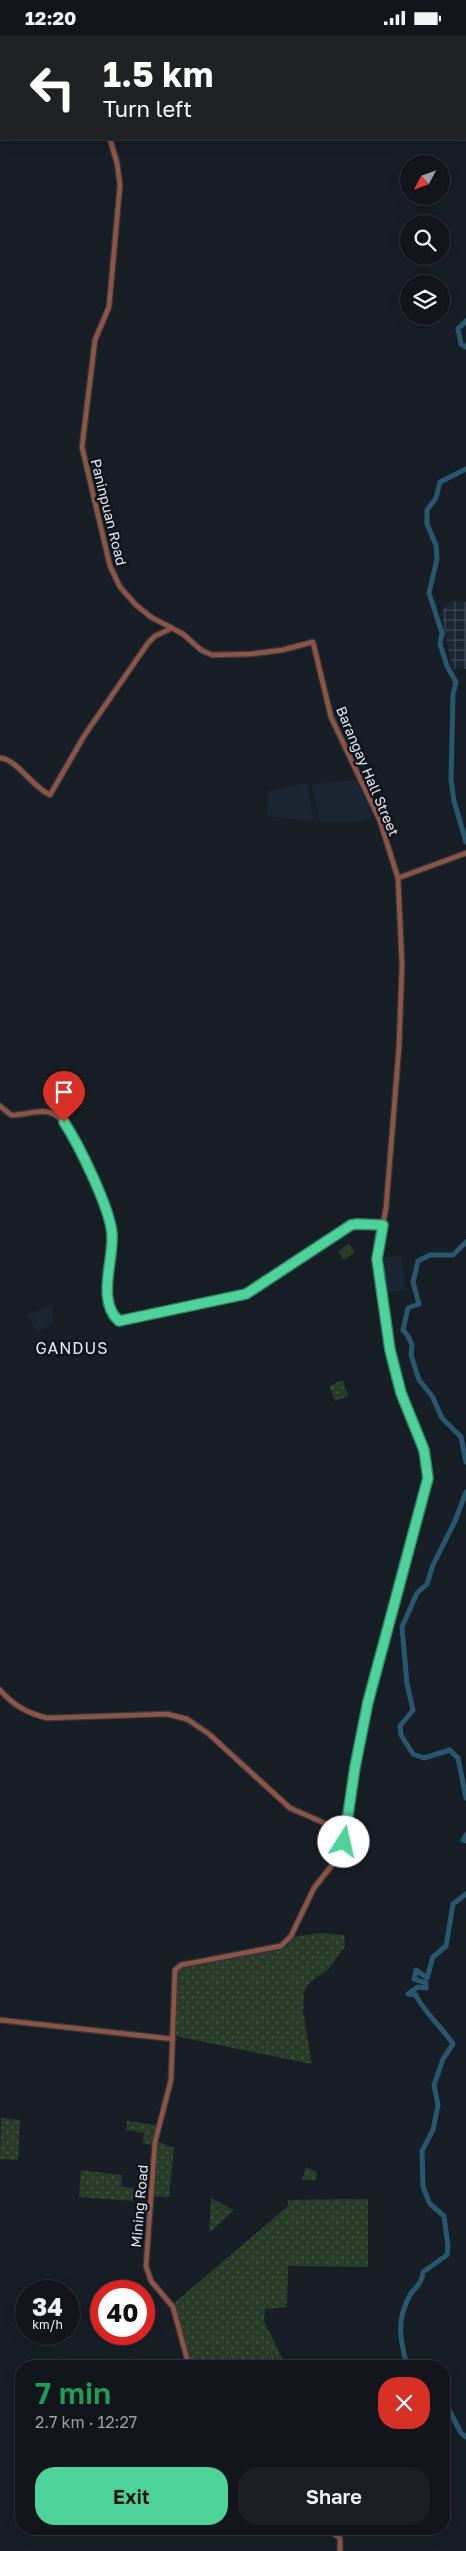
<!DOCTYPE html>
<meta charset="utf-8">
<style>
:root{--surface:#12161c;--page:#1b1f25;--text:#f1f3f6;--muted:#9c9fa3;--line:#31353b;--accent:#4dd39a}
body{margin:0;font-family:"Golos Text",sans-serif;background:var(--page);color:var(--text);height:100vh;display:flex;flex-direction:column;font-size:19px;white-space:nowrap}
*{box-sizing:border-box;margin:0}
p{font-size:16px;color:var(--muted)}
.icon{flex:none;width:28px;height:28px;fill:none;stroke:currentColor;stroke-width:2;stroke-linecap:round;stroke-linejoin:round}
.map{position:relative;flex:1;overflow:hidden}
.side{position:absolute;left:15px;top:2325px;width:435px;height:175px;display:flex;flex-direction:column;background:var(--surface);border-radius:20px;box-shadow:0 2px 12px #0003,0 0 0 1px var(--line)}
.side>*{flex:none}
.hud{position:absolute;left:0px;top:0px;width:466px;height:105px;box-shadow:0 2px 12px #0003,0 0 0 1px var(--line);background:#202124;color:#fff;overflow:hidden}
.needle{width:32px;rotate:229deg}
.buttons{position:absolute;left:400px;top:120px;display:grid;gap:10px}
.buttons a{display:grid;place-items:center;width:50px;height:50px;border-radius:50%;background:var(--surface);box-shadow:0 2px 12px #0003,0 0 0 1px var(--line);font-size:25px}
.speed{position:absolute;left:15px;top:2245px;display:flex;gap:10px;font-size:25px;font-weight:700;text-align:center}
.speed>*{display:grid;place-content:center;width:65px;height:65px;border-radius:50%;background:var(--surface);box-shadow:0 2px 12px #0003,0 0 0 1px var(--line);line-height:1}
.speed small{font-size:12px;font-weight:400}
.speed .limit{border:8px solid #d22;background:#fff;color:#111}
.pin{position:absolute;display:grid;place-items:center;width:42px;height:42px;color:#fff;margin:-51px -21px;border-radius:50% 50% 50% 0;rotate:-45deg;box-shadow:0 0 5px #0007}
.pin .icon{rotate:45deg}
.me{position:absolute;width:55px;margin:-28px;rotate:10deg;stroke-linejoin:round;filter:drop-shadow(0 0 4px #0008)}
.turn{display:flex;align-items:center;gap:18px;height:105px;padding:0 20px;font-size:22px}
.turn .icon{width:65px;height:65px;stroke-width:2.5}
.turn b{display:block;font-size:35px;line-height:42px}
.round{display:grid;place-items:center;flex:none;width:52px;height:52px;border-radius:20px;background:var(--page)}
.summary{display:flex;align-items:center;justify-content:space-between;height:85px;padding:0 20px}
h1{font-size:30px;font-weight:600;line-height:38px;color:#1e9e55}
.button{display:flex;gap:10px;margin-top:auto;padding:10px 20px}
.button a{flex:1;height:58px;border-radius:20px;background:var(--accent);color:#111;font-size:20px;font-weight:600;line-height:58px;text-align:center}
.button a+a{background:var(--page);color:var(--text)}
.status{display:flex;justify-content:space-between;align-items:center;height:35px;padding:0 25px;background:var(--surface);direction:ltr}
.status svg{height:14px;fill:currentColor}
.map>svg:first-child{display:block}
</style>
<div class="status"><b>12:20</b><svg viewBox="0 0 49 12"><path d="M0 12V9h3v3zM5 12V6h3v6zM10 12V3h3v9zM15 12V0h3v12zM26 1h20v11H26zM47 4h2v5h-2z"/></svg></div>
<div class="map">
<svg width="466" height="2516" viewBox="0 0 466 2516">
<defs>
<pattern id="industrial-grid" width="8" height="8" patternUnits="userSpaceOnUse" patternTransform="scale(1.25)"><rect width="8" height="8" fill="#1c2633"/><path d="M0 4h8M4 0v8" fill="none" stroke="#3d4651"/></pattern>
<pattern id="grass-dots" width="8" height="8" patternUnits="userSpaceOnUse" patternTransform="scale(1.25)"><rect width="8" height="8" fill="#293c28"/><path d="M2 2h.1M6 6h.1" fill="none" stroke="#485848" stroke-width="1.8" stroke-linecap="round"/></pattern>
</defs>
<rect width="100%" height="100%" fill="#181e26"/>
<!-- built -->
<path fill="#1c2633" d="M358,745L373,783L356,787H320L312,749Z
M307,748L313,786L267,781L269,756Z
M401,1221L405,1255L385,1258L381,1223Z
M52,1269L53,1288L37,1297L28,1281Z
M139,2167L149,2168L148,2182L138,2181Z"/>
<!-- industrial -->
<path fill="url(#industrial-grid)" d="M451,566L466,567V634H452L441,577Z"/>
<!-- grass -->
<path fill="url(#grass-dots)" d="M343,1345L348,1361L335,1366L329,1351Z
M321,1898L344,1900L345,1911L329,1934L310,1947L304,1957L303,1977L312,2029L175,2001L176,1941L179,1934L279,1915L287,1911L292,1902Z
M1,2083L20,2085L18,2125L0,2124Z
M127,2086L157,2090L154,2110L143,2109L144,2098L126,2095Z
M157,2106L174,2113L169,2162L153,2161Z
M306,2132L317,2137L316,2145H302Z
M81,2135L122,2140L121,2152L134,2153L133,2166L79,2162Z
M211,2163L234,2175L209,2198Z
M368,2164V2232L288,2231L287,2272L265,2274L264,2286L286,2331H191L173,2269L288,2171V2165Z"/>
<!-- garden -->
<path fill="#293c28" d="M349,1208L355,1217L344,1225L338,1217Z
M216,2167L227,2173L224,2180L213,2173Z"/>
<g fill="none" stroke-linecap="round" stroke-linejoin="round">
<!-- river -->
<path stroke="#285870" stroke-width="5" d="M466,286L458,294L461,309L466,312
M466,434L440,447L436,463L427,475V489L436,510L437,524L429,558L442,598L440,609L447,631L456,647L453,659L451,745L454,766L466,807
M466,1207L453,1220H430L418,1226L413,1247L419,1269L408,1273L403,1295L408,1301L412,1310L411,1320L419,1345L432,1361L442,1383L461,1402L466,1427
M466,1457L455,1486L433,1530L427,1549L417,1558L402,1592L407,1649L413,1675L400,1691L401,1700L413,1719L424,1723L450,1715L458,1723L466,1763
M466,1800L463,1805L466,1806
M407,2331C400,2304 396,2285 410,2260C416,2251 422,2249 423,2237L447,2220L448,2211L444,2181L430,2169L423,2152L422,2116L433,2095L438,2070L434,2050L443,2024L453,2009C444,1995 420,1972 416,1960L408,1959L418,1952L426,1953V1948L414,1944L416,1935L427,1943L433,1922L446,1911L453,1869L466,1859
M444,2365L461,2398L466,2402"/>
<defs>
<path id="secondary" d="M71,0L72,1
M110,104L117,128L120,150L109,272L95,305L82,412L110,531L120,552L136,570L151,582L183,599L201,615L212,620L251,619L282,615L313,607L331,682L380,786L398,843L402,930L399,1012L386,1173L377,1221L391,1323L401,1358L426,1420L428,1438L426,1452L368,1667L355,1732L344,1807L336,1825L314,1853L291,1901L281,1911L181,1930L175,1935L171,2045L155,2107L146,2231L151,2246L173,2272L189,2331
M0,723C17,724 32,752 50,760L84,701L148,608L155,601L172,593
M398,843L466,818
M0,1071L11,1080C30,1081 51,1066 66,1091C81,1119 111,1170 112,1201C113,1227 97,1267 119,1286L246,1259L351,1191L357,1189L383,1190
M0,1655C13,1670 27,1678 47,1683L167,1679L187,1684L209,1699L290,1773L347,1798
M0,1985L173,2004
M327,2494L340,2503V2516"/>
</defs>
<!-- secondary casing -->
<use href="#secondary" stroke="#353a42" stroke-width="7"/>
<!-- secondary -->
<use href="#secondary" stroke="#905442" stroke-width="4.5"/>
</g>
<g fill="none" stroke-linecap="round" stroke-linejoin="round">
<defs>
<path id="route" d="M64,1087C79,1110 110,1173 112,1199C114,1225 96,1266 119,1286L246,1259L351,1190L357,1189L383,1190L377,1224L390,1315L401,1358L424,1415L428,1443L368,1667L355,1732L344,1807"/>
</defs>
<!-- route casing -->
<use href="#route" stroke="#328964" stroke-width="12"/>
<!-- route -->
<use href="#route" stroke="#4dd39a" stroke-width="9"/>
</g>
<g text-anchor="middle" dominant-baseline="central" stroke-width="5" stroke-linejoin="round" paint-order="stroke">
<!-- street labels -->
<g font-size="14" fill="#e5e9ef" stroke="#0f151c">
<text transform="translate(109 477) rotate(76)">Paninpuan Road</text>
<text transform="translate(368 736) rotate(67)">Barangay Hall Street</text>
<text transform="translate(139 2171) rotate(-85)">Mining Road</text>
</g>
<!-- quarter labels -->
<g font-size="16" letter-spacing="1" fill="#e5e9ef" stroke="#0f151c">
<text x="72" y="1313">GANDUS</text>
</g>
</g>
</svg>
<div class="buttons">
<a><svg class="needle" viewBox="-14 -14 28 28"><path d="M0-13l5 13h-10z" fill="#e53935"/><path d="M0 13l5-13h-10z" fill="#9c9fa3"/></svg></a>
<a><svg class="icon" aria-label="search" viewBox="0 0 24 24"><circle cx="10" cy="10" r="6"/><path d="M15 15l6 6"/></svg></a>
<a><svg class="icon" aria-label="layers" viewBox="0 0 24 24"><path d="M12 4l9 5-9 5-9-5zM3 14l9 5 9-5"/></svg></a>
</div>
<div class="speed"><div>34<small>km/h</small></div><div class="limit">40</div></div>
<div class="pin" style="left:64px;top:1087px;background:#d93025"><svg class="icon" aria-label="arrive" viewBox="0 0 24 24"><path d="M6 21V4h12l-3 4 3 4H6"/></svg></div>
<svg class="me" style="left:344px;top:1807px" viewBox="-20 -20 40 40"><circle r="19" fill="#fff"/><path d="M0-13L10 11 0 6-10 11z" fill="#4dd39a"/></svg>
<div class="hud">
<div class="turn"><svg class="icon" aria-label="left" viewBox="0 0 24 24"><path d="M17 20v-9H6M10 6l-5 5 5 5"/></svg><div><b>1.5 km</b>Turn left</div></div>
</div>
<section class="side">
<div class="summary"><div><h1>7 min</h1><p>2.7 km · 12:27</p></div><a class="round" style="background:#d93025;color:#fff"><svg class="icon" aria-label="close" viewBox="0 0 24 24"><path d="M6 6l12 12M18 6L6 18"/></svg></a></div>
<div class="button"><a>Exit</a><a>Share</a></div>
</section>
</div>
